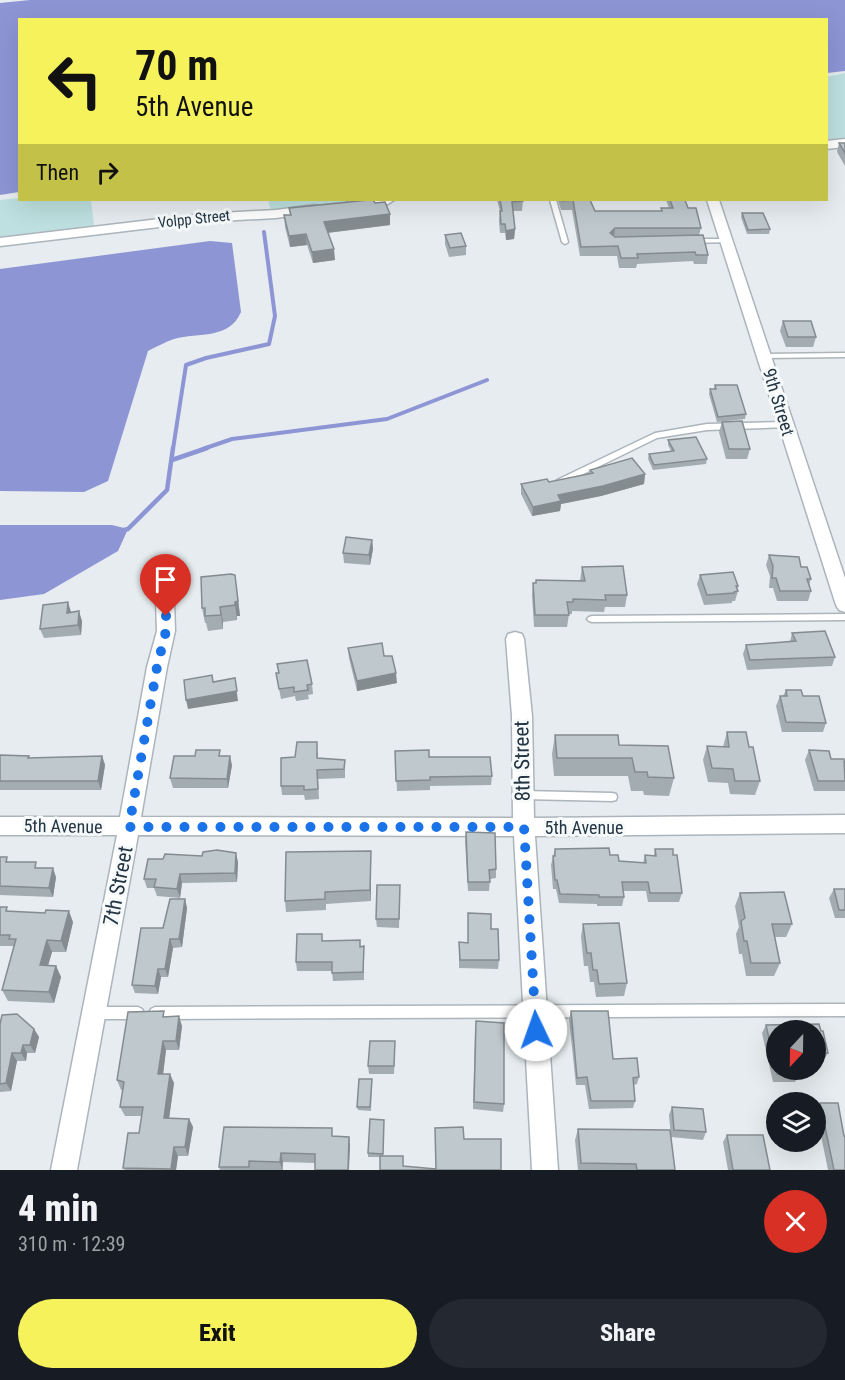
<!DOCTYPE html>
<meta charset="utf-8">
<style>
:root{--surface:#171b24;--page:#242831;--text:#f1f3f6;--muted:#9ea1a6;--accent:#f6f25c}
body{margin:0;font-family:"Roboto Condensed",sans-serif;background:var(--page);color:var(--text);height:100vh;display:flex;flex-direction:column;font-size:22px;white-space:nowrap}
*{box-sizing:border-box;margin:0}
p{font-size:20px;color:var(--muted)}
.icon{flex:none;width:33px;height:33px;fill:none;stroke:currentColor;stroke-width:2;stroke-linecap:round;stroke-linejoin:round}
.map{position:relative;height:1170px;overflow:hidden}
.drawer{display:flex;flex-direction:column;background:var(--surface);flex:1}
.drawer>*{flex:none}
.top-card{position:absolute;left:18px;top:18px;width:810px;height:183px;border-radius:0px;box-shadow:0 6px 24px #0002;background:#f6f25c;color:#111;overflow:hidden}
.needle{width:39px;rotate:202deg}
.fabs{position:absolute;left:766px;top:1020px;display:grid;gap:12px}
.fabs a{display:grid;place-items:center;width:60px;height:60px;border-radius:50%;background:var(--surface);box-shadow:0 6px 24px #0002;font-size:30px}
.pin{position:absolute;display:grid;place-items:center;width:51px;height:51px;color:#fff;margin:-62px -26px;border-radius:50% 50% 50% 0;rotate:-45deg;box-shadow:0 0 6px #0007}
.pin .icon{rotate:45deg}
.me{position:absolute;width:66px;margin:-33px;rotate:357deg;stroke-linejoin:round;filter:drop-shadow(0 0 4px #0008)}
.turn{display:flex;align-items:center;gap:21px;height:126px;padding:0 18px;font-size:27px}
.turn .icon{width:78px;height:78px;stroke-width:2.5}
.turn b{display:block;font-size:42px;line-height:51px}
.then{display:flex;align-items:center;height:57px;padding:0 18px;background:#0003;gap:12px;font-size:22px}
.round{display:grid;place-items:center;flex:none;width:63px;height:63px;border-radius:32px;background:var(--page)}
.head{display:flex;align-items:center;justify-content:space-between;height:102px;padding:0 18px}
h1{font-size:36px;font-weight:800;line-height:45px}
.cta{display:flex;gap:12px;margin-top:auto;padding:12px 18px}
.cta a{flex:1;height:69px;border-radius:36px;background:var(--accent);color:#111;font-size:24px;font-weight:800;line-height:69px;text-align:center}
.cta a+a{background:var(--page);color:var(--text)}
.map>svg:first-child{display:block}
</style>
<div class="map">
<svg width="845" height="1170" viewBox="0 0 845 1170">
<rect width="100%" height="100%" fill="#e6ecef"/>
<!-- green -->
<path fill="#bee0e0" d="M845,73V139L827,141L826,77Z
M19,198L91,200L94,226L0,237V200Z
M268,200H364L271,211Z"/>
<!-- water -->
<path fill="#8d95d5" d="M30,0H845V71L827,73L826,20H20L19,192L0,195V3Z
M210,241L232,243L241,312C229,340 199,332 174,339C165,342 156,347 148,351L108,481L84,492L0,491V269Z
M0,525H112L128,529L118,551L44,594L0,600Z"/>
<g fill="none" stroke-linecap="round" stroke-linejoin="round">
<!-- stream-far1 -->
<path stroke="#8d95d5" stroke-width="4" d="M173,449L186,365L206,358L269,344L275,316L264,232
M203,449L232,439L387,419L487,380"/>
<!-- stream -->
<path stroke="#8d95d5" stroke-width="4.5" d="M172,460L207,448
M124,530L128,529L167,490L173,448"/>
<defs>
<path id="lane" d="M550,200H556L568,242L567,243L565,244L562,242Z
M727,239L729,240V242L693,243L690,241L693,239Z
M845,353V357L765,358L761,356L765,354Z
M786,422L790,425L789,427L707,430L657,438L563,484L560,485L556,482L557,480L655,433L707,424Z
M845,614V620L592,622L589,621L587,619L589,617L592,616Z
M523,791L612,793L616,794L617,797L616,800L612,801L523,799L519,798L518,795L519,792Z
M845,1004V1016L155,1019L151,1017L149,1013L151,1009L155,1007Z
M95,1007H138L142,1009L144,1013L142,1017L138,1019H95L91,1017L89,1013L91,1009Z"/>
<path id="street" d="M845,139V147L826,149V141Z
M351,200H394L388,204L346,207L345,204Z
M707,200H719L845,578V612L839,610L836,605Z
M314,205L319,206L320,209L319,212L276,218L201,222L0,246V238L201,214L276,210Z
M165,594L171,596L174,601L175,631L167,667L141,817L513,818L512,716L506,639L508,634L515,632L522,634L524,639L532,716L534,818L845,815V833L535,836L558,1170H532L514,836L138,835L77,1170H51L117,835H0V817H120L147,667L157,631L156,601L159,596Z"/>
</defs>
<!-- lane casing -->
<use href="#lane" stroke="#acb5bb" stroke-width="3"/>
<!-- street casing -->
<use href="#street" stroke="#acb5bb" stroke-width="3"/>
<!-- lane -->
<use href="#lane" fill="#fff" fill-rule="evenodd"/>
<!-- street -->
<use href="#street" fill="#fff" fill-rule="evenodd"/>
</g>
<!-- wall -->
<path fill="#a3acb0" d="M839,143H845V166L837,152Z
M497,200H523L522,211H513L515,229L514,239L506,240L505,233H500L499,221L500,211Z
M558,200H590L595,211H661V208H669L666,200H685L688,208L701,228L699,235L708,255L707,264H694L693,261L637,264L636,268H619L617,256H580L572,210H561Z
M375,203L390,214V225L328,233L335,260L313,263L307,245L290,247L285,227L284,215H290L289,208Z
M742,213L770,229L769,234H747L741,217Z
M445,235L466,246V255L449,257L445,244Z
M783,321L816,337L813,347H786L780,331Z
M715,385L746,414L745,419L717,422L709,394L710,389H714Z
M722,422L750,449L747,459H726L719,432Z
M668,440L707,459L706,464L653,470L648,459L649,454L671,451L668,445Z
M590,470L645,474L644,484L601,496L561,504L560,511L532,516L521,494V484L549,482L589,474Z
M372,540L373,549L370,565L344,563L343,553Z
M769,555L801,567L811,579L809,585L811,591L808,601H777L773,588H769L770,576L766,565Z
M582,567L627,595L625,607H605L604,612L572,611V614H569L567,627H534L532,595L533,583L580,581Z
M700,575L738,586L737,589L738,591L735,601H732V603L704,605L697,584Z
M237,590L240,616H237V620L223,622V629L208,631L206,623H205L202,608Z
M71,612L82,621L81,635L44,638L40,629Z
M792,633L835,657L832,666L747,670L743,654L746,645L790,642Z
M348,648L384,656L397,683L357,691L349,658Z
M276,673L312,684L313,694L308,695L309,699L296,701L295,696L281,699Z
M786,690L803,696L826,723L823,732H782L776,706L780,696H783Z
M727,732L749,747L760,781L755,795L730,794L728,783L708,782L703,760L707,746L723,747Z
M555,735L619,745L674,778L669,796L644,795L643,791H631L628,776H554L552,754Z
M809,750L831,759L845,761V791H814L805,760Z
M318,751V758L345,769V778L318,779L319,799L305,800L304,795H282L281,786L295,757Z
M395,751L429,757L492,776L491,785L430,786V790L397,791Z
M0,755L29,756L30,758L102,756L105,765L101,790H0Z
M221,756L232,765L228,788H173L170,778Z
M466,832L496,869V878L490,879L489,891H468L465,842Z
M555,849L610,855L619,861L643,863L645,855H654L655,849L682,893L679,902H648L646,891H623L624,897L622,906H597V904L559,903L556,889H553L551,865Z
M0,857L9,862L39,868L56,877L53,897L0,895Z
M238,862L237,882L182,883L180,898L157,896L154,888H147L144,879Z
M371,863V901L326,904V910L286,912L285,901Z
M834,889H845V918H835L829,898Z
M740,893L792,924L786,937H775L780,963L774,976H746L742,954H739L736,934L739,927L735,906Z
M400,894L399,928L377,927L376,919Z
M185,899L187,908L182,947L173,948L168,977H161L158,994L135,993L132,985L163,928Z
M0,907L9,911L73,922L66,952H52L48,965L56,966L61,977L54,1003L8,1001L2,990L14,948L13,946H0Z
M583,924L627,983L624,996L596,997L594,982H590L588,966H584L581,937Z
M491,929L499,960L498,969L459,968V942L468,943Z
M323,941L361,946L364,955V980L333,981L332,971H297L296,962Z
M571,1011L613,1059L639,1077L637,1084L634,1085L635,1101L633,1108L589,1109L585,1085H576L569,1019Z
M166,1016L182,1026L179,1050H166L163,1074L174,1083L169,1118L189,1119L193,1127L188,1156H178L176,1170H125L123,1168L139,1133L142,1116H125L120,1107L123,1090H121L117,1080Z
M0,1024L34,1029L39,1037L35,1053H27L26,1061H17L11,1091L0,1092Z
M819,1024L821,1031H823L828,1053L823,1061H816V1030H777V1070H799L800,1074L795,1082H773L762,1033L766,1025Z
M475,1029L504,1104L503,1112L473,1109Z
M395,1049L394,1074H369L368,1066Z
M372,1079L371,1111L358,1110L357,1107Z
M820,1103L845,1170H828L816,1111V1109Z
M672,1107L706,1132L703,1140L671,1137L669,1115Z
M384,1124L383,1156L403,1166L436,1169L464,1139L501,1170H380V1157H368V1153Z
M578,1129L675,1170H578L575,1140Z
M727,1135L770,1170H728L723,1142Z
M333,1136L349,1137L350,1146L315,1163L283,1162V1170H220L219,1167Z"/>
<!-- shaded-wall -->
<path fill="#858c90" d="M390,214V225L325,233L324,222Z
M615,228L614,238L610,233Z
M515,229L514,239L506,240V231Z
M306,234L307,245L290,247L289,236Z
M334,249L335,260L313,263L312,252Z
M645,474L644,484L601,496L561,504L560,511L532,516L533,507L558,495Z
M372,540L373,549L370,565L369,555Z
M235,575L240,616H237V620L235,605Z
M68,602L71,612L67,613Z
M220,607L223,622V629L221,615Z
M79,611L82,621L81,635L78,625Z
M396,673L397,683L357,691V681Z
M235,678L238,701L188,709L186,700Z
M102,756L105,765L101,790L98,781Z
M230,756L232,765L228,788L227,779Z
M371,851V901L370,890Z
M236,853L238,862L237,882L235,873Z
M53,868L56,877L53,897L49,888Z
M180,874L182,883L180,898L177,889Z
M185,899L187,908L182,947L179,939Z
M69,911L73,922L66,952L61,941Z
M170,939L173,948L168,977L165,969Z
M47,940L52,952L45,976L40,965Z
M56,966L61,977L54,1003L49,992Z
M158,969L161,977L158,994L155,986Z
M179,1016L182,1026L179,1050L176,1041Z
M34,1029L39,1037L35,1053L30,1045Z
M163,1041L166,1050L162,1083L158,1074Z
M23,1045L27,1053L26,1061L21,1053Z
M12,1053L17,1061L11,1091L6,1083Z
M170,1074L174,1083L168,1126L164,1118Z
M189,1119L193,1127L188,1156L185,1147Z
M349,1137L350,1146L349,1170H348Z
M174,1147L178,1156L176,1170H171Z
M281,1153L283,1162L282,1170L280,1162Z"/>
<!-- building -->
<path fill="#bec8cd" stroke="#858c90" stroke-width="1.5" d="M839,143H845V153Z
M369,200H373L375,203L385,202L390,214L324,222L334,249L312,252L306,234L289,236L284,215H291L289,208Z
M500,200H523V201L512,202L515,229L506,231L505,224H501L500,211H502Z
M562,200H590L595,211H662L661,208H673L670,200H685L688,208H696L701,228H615L610,233L615,237L703,235L708,255H696L695,252L637,254L638,258H621L618,246L581,247L573,200L562,201Z
M742,213H763L770,229L748,230Z
M461,233L466,246L450,248L445,235Z
M783,321H811L816,337H788Z
M715,385H737L746,414L718,417L710,389H716Z
M742,421L750,449H729L722,422Z
M696,437L707,459L654,465L649,454L674,451L668,440Z
M632,458L645,474L603,486L558,495L561,501L533,507L521,484L547,479L549,482L593,473L590,470Z
M346,537L372,540L369,555L343,553Z
M769,555L799,557L801,567H807L811,579H807L811,591H780L776,578H772L773,566Z
M623,566L627,595H605L606,600L573,599V602H567L569,615H535L533,583H536V580L585,581L582,567Z
M733,572L738,586H736L738,591L734,592V593L707,595L700,575Z
M231,574L235,575L238,601L235,602V605L220,607L221,615L205,616V608H202L201,577Z
M68,602L67,613L79,611L78,625L40,629L43,605Z
M825,631L835,657L750,660L746,645L796,641L792,633Z
M382,643L384,656H392L396,673L357,681L348,648Z
M307,660L312,684L307,685L308,690L294,692V687L279,689L276,673H279L277,664Z
M212,675L213,682L235,678L237,691L186,700L184,680Z
M786,690H801L803,696H819L826,723L786,722L780,696H787Z
M727,732H746L749,747H753L760,781H735L733,769L712,768L707,746L729,747Z
M555,735H618L619,745L668,746L674,778L648,777L647,772H635L632,758H557Z
M297,742H317V758L345,760L344,769L317,770L318,789L304,790V786H281V758L295,757Z
M196,750H220L219,756H230L227,779L170,778L174,756H195Z
M429,750V757H490L492,776L430,777V780L396,781L395,751Z
M809,750L829,751L831,759H844L845,781H818Z
M0,755L29,756L28,758L102,756L98,781H0Z
M466,832L495,833L496,869L489,870L490,882H468Z
M609,848L610,855H618L619,861L646,863L645,855L656,856L655,849H673V855H677L682,893H650L648,882H622L624,897H599V895L560,894L557,880H555L553,856H555V849Z
M217,850L236,853L235,873L180,874L177,889L154,887L156,879H144L148,859H163L165,854L202,856L203,852Z
M371,851L370,890L325,892V899L285,901L286,852Z
M0,857H7L6,862H36L35,868H53L49,888L0,886Z
M377,885H400L399,919H376Z
M834,889H845V910H839Z
M784,892L792,924H772L780,963H751L747,941H744L741,921L745,918L740,893Z
M170,899H185L179,939H170L165,969H158L155,986L132,985L141,928H163Z
M0,907H7L6,911L45,913L46,910L69,911L61,941L47,940L40,965L56,966L49,992L2,990L16,939H9L10,935H0Z
M468,913L491,914V929H498L499,960H460L459,942L468,943Z
M619,923L627,983L599,984L597,970H593L591,953H587L583,924Z
M297,934H322V941L360,940V947L364,946L363,972L332,973V962H296Z
M164,1011L163,1017L179,1016L176,1041H163L158,1074H170L164,1118L189,1119L185,1147H174L171,1169L123,1168L128,1133H139L143,1107H120L124,1082L117,1080L128,1012Z
M571,1011H608L613,1059L637,1058L639,1077L633,1078L635,1101H591L587,1077L577,1078Z
M17,1014L34,1029L30,1045H23L21,1053H12L6,1083L0,1084V1024L2,1015Z
M476,1021L504,1023V1104L474,1102Z
M819,1024L821,1031H823L828,1053H816V1030H777V1070H799L800,1074H777L766,1025Z
M370,1041H395L394,1066H368Z
M359,1079H372L370,1107H357Z
M820,1103H838L844,1136H845V1170H834Z
M672,1107L703,1109L706,1132L674,1130Z
M370,1119L384,1120L383,1154L368,1153Z
M224,1127L332,1128V1136L349,1137L348,1170H315V1154L281,1153L280,1162L249,1161V1167H219Z
M463,1127L464,1139H501V1170H380V1156H403V1166L436,1169L435,1128Z
M578,1129L670,1130L675,1170H637L636,1164L581,1163Z
M727,1135H763L770,1170H733Z"/>
<g fill="none" stroke-linecap="round" stroke-linejoin="round">
<!-- route -->
<path stroke="#1a73e8" stroke-width="10" stroke-dasharray="0 18" d="M166,616V631L157,667L129,827H524L536,1030"/>
</g>
<g text-anchor="middle" dominant-baseline="central" stroke-width="6" stroke-linejoin="round" paint-order="stroke">
<!-- far-street labels -->
<g font-size="15" fill="#233442" stroke="#f7fafb">
<text transform="translate(194 219) rotate(-6)">Volpp Street</text>
</g>
<!-- street labels -->
<g font-size="18" fill="#233442" stroke="#f7fafb">
<text transform="translate(779 402) rotate(73)">9th Street</text>
<text transform="translate(63 826) rotate(1)">5th Avenue</text>
<text x="584" y="827">5th Avenue</text>
</g>
<!-- near-street labels -->
<g font-size="21" fill="#233442" stroke="#f7fafb">
<text transform="translate(522 761) rotate(-91)">8th Street</text>
<text transform="translate(118 886) rotate(-79)">7th Street</text>
</g>
</g>
</svg>
<div class="fabs">
<a><svg class="needle" viewBox="-14 -14 28 28"><path d="M0-13l5 13h-10z" fill="#e53935"/><path d="M0 13l5-13h-10z" fill="#9ea1a6"/></svg></a>
<a><svg class="icon" aria-label="layers" viewBox="0 0 24 24"><path d="M12 4l9 5-9 5-9-5zM3 14l9 5 9-5"/></svg></a>
</div>
<div class="pin" style="left:166px;top:616px;background:#d93025"><svg class="icon" aria-label="arrive" viewBox="0 0 24 24"><path d="M6 21V4h12l-3 4 3 4H6"/></svg></div>
<svg class="me" style="left:536px;top:1030px" viewBox="-20 -20 40 40"><circle r="19" fill="#fff"/><path d="M0-13L10 11 0 6-10 11z" fill="#1a73e8"/></svg>
<div class="top-card">
<div class="turn"><svg class="icon" aria-label="left" viewBox="0 0 24 24"><path d="M17 20v-9H6M10 6l-5 5 5 5"/></svg><div><b>70 m</b>5th Avenue</div></div>
<div class="then">Then<svg class="icon" aria-label="right" viewBox="0 0 24 24"><path d="M7 20v-9h11M14 6l5 5-5 5"/></svg></div>
</div>
</div>
<section class="drawer">
<div class="head"><div><h1>4 min</h1><p>310 m · 12:39</p></div><a class="round" style="background:#d93025;color:#fff"><svg class="icon" aria-label="close" viewBox="0 0 24 24"><path d="M6 6l12 12M18 6L6 18"/></svg></a></div>
<div class="cta"><a>Exit</a><a>Share</a></div>
</section>
